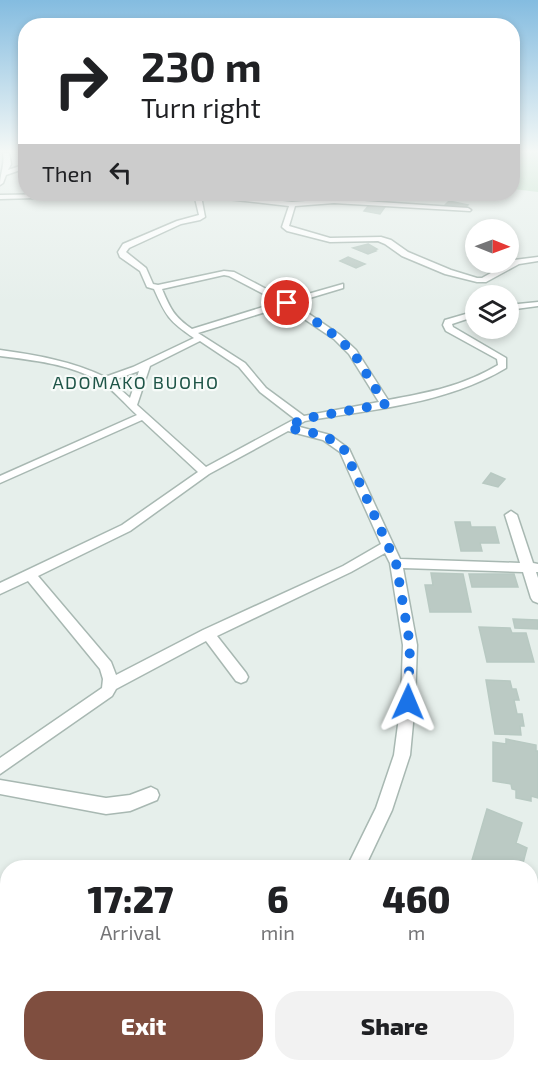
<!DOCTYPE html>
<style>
:root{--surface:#fff;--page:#f2f2f2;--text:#202124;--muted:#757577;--accent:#7f4e3f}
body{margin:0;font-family:"Exo 2",sans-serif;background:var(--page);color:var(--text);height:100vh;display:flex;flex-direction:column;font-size:22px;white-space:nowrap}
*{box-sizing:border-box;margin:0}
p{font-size:20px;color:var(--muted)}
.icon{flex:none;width:33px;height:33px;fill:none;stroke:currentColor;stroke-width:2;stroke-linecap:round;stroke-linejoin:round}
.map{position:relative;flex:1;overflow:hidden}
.panel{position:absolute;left:0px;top:860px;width:538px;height:212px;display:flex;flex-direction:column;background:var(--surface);border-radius:24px 24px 0 0;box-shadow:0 3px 9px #0003}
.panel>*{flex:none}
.hud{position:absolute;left:18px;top:18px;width:502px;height:183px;border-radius:24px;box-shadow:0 3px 9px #0003;background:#fff;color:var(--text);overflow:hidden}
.needle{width:39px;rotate:91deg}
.controls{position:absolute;left:465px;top:219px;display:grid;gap:12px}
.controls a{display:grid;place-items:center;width:54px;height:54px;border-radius:50%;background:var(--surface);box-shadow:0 3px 9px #0003;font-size:30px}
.pin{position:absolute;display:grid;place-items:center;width:51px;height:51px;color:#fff;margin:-26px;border:3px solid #fff;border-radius:50%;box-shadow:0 2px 6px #0007}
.me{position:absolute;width:66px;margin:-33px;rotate:1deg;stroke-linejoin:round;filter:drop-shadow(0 0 4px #0008)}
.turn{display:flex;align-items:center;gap:21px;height:126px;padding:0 24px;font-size:27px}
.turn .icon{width:78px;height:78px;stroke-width:2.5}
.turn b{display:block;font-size:42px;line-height:51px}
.then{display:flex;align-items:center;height:57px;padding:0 24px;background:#0003;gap:12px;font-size:22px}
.eta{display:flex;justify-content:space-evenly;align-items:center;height:102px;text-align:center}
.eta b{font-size:36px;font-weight:800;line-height:42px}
.action{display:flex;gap:12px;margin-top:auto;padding:12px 24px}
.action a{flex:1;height:69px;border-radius:24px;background:var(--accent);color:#fff;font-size:24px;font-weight:800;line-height:69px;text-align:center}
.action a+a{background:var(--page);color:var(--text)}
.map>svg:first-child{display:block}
</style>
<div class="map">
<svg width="538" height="1070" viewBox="0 0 538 1070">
<rect width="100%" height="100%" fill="#e6efeb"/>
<!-- green -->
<path fill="#bfe0c8" d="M513,153H538V192L513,189Z"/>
<!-- building -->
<path fill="#bbcac4" stroke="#b8c9c2" stroke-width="1.5" d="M364,194H365L378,195L376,200L362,199Z
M390,194H393L408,195L406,200H402L388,198Z
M449,201L468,205L464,209L445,205Z
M369,205L382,206L385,207L380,214L364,211Z
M368,244L377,249L374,250L376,251L368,254L353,248Z
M348,257L365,264L356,268L340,261Z
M491,473L505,479L498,487L483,483Z
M455,522H470L471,527H495L499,543H480L482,551H461Z
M431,573L463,574L471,612H430L425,585H433Z
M469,574H514L518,587H472Z
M513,619L538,620V629L515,628Z
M479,627L510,628L512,633H526L534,662H487Z
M486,680L510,681L512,689H516L519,700H514L517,714H522L524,726H520L521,735L495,734Z
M506,739L536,745V751H538V798L531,796V801L516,798V790L512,789L511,784L493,781V742L506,744Z
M487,809L522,823L516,843L527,848L522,867L511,864L510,867H470Z
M531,903L538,906V937L531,934Z"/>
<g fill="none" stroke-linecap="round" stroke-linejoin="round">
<defs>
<path id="minor" d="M3,153H9L11,164L8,170L26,164V168L6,175L3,183L0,185C0,173 5,166 3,153Z
M56,194H109L106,196L0,199V195Z
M194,194H214L292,202L334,199L468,208L471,210L470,211L334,203L295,206L289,226L330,238L381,237L391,240L408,252L451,270L477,278H482L514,260L538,257V261L519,264L486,282H477L445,274L402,256L385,244L378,241L330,242L287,231L282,227L289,206L201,196L205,217L200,220L181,224L129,248L126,252L146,268L153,284L158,285L224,271L234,272L287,300L343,284V288L293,303L340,335L356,350L388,400C427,393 463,386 498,365L497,359L446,331L443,325L445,320L476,311V316L452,324L453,327L506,358V368C446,404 373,409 305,421L296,426L330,435L349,449L400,559L520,563L505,515L511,511L517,515L533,563L538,564V572H536L538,578V603L533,601L531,598L523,572L403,568L417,645L415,702L410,755L392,810L365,867H347L376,808L394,755L401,702L403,645L390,563L385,553L351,572L217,636L246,673L248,677L246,681L241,683L236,681L206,641L116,689L112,696L0,774V758L102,688L103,679L100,669L28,581L0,594V583L122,525L198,472L142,420L0,483V476L137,415C125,404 113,389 99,381C70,364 33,360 0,356V350C36,355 72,361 105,377L133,367L194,338C169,321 166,316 154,289L147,287L140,271L120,257L118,252L123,244L177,221L199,215ZM224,275L229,276L279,302L192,329C174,317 170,308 162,289ZM285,306L334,339L349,354L379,402L304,416L266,388L245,363L198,333ZM200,341L239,367L260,392L295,419L206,467L137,405L150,366ZM139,371L130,398L111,381ZM288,431L323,440L340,452L381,544L343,566L203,630L116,675L111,662L38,576L130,531L209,474Z
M538,302V306L508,310V305Z
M0,780L106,798L130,795L151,787L157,790L159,795L157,800L130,811L106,814L0,794Z
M159,1064H213L211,1070H157Z
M271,1064H297L299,1070H273Z"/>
</defs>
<!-- minor casing -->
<use href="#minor" stroke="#a8b8b2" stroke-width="3"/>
<!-- minor -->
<use href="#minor" fill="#fff" fill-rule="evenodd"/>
</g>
<!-- sky -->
<linearGradient id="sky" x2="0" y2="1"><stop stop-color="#84bce0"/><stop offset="0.5" stop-color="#f4f8f6"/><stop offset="1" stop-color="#f4f8f6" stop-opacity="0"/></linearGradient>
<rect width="538" height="303" fill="url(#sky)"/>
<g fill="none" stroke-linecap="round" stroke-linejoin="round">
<!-- route -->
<path stroke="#1a73e8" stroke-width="10" stroke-dasharray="0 18" d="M287,303L327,329L353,352L385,404L302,419L288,428C308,432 331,434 345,451L396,563L410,645L408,702"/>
</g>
<g text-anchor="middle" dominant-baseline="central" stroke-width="4.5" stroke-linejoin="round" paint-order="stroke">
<!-- far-quarter labels -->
<g font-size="18" letter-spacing="1.5" fill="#1f5548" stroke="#f7fbf9">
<text x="136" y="382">ADOMAKO BUOHO</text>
</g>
</g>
</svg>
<div class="controls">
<a><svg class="needle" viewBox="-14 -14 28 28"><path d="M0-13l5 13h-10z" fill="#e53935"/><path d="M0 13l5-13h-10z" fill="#757577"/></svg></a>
<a><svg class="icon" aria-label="layers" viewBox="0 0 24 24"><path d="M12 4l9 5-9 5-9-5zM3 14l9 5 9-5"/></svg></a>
</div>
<div class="pin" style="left:287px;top:303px;background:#d93025"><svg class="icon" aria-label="arrive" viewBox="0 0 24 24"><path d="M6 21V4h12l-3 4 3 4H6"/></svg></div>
<svg class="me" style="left:408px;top:702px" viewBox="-20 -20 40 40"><path d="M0-17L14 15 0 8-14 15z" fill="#1a73e8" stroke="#fff" stroke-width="4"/></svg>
<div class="hud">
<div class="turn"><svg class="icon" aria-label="right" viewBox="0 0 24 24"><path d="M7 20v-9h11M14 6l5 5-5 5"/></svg><div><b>230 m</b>Turn right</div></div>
<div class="then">Then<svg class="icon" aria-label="left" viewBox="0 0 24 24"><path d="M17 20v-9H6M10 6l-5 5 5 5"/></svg></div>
</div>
<section class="panel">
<div class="eta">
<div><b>17:27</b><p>Arrival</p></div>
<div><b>6</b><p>min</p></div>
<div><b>460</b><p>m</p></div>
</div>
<div class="action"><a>Exit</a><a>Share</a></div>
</section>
</div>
